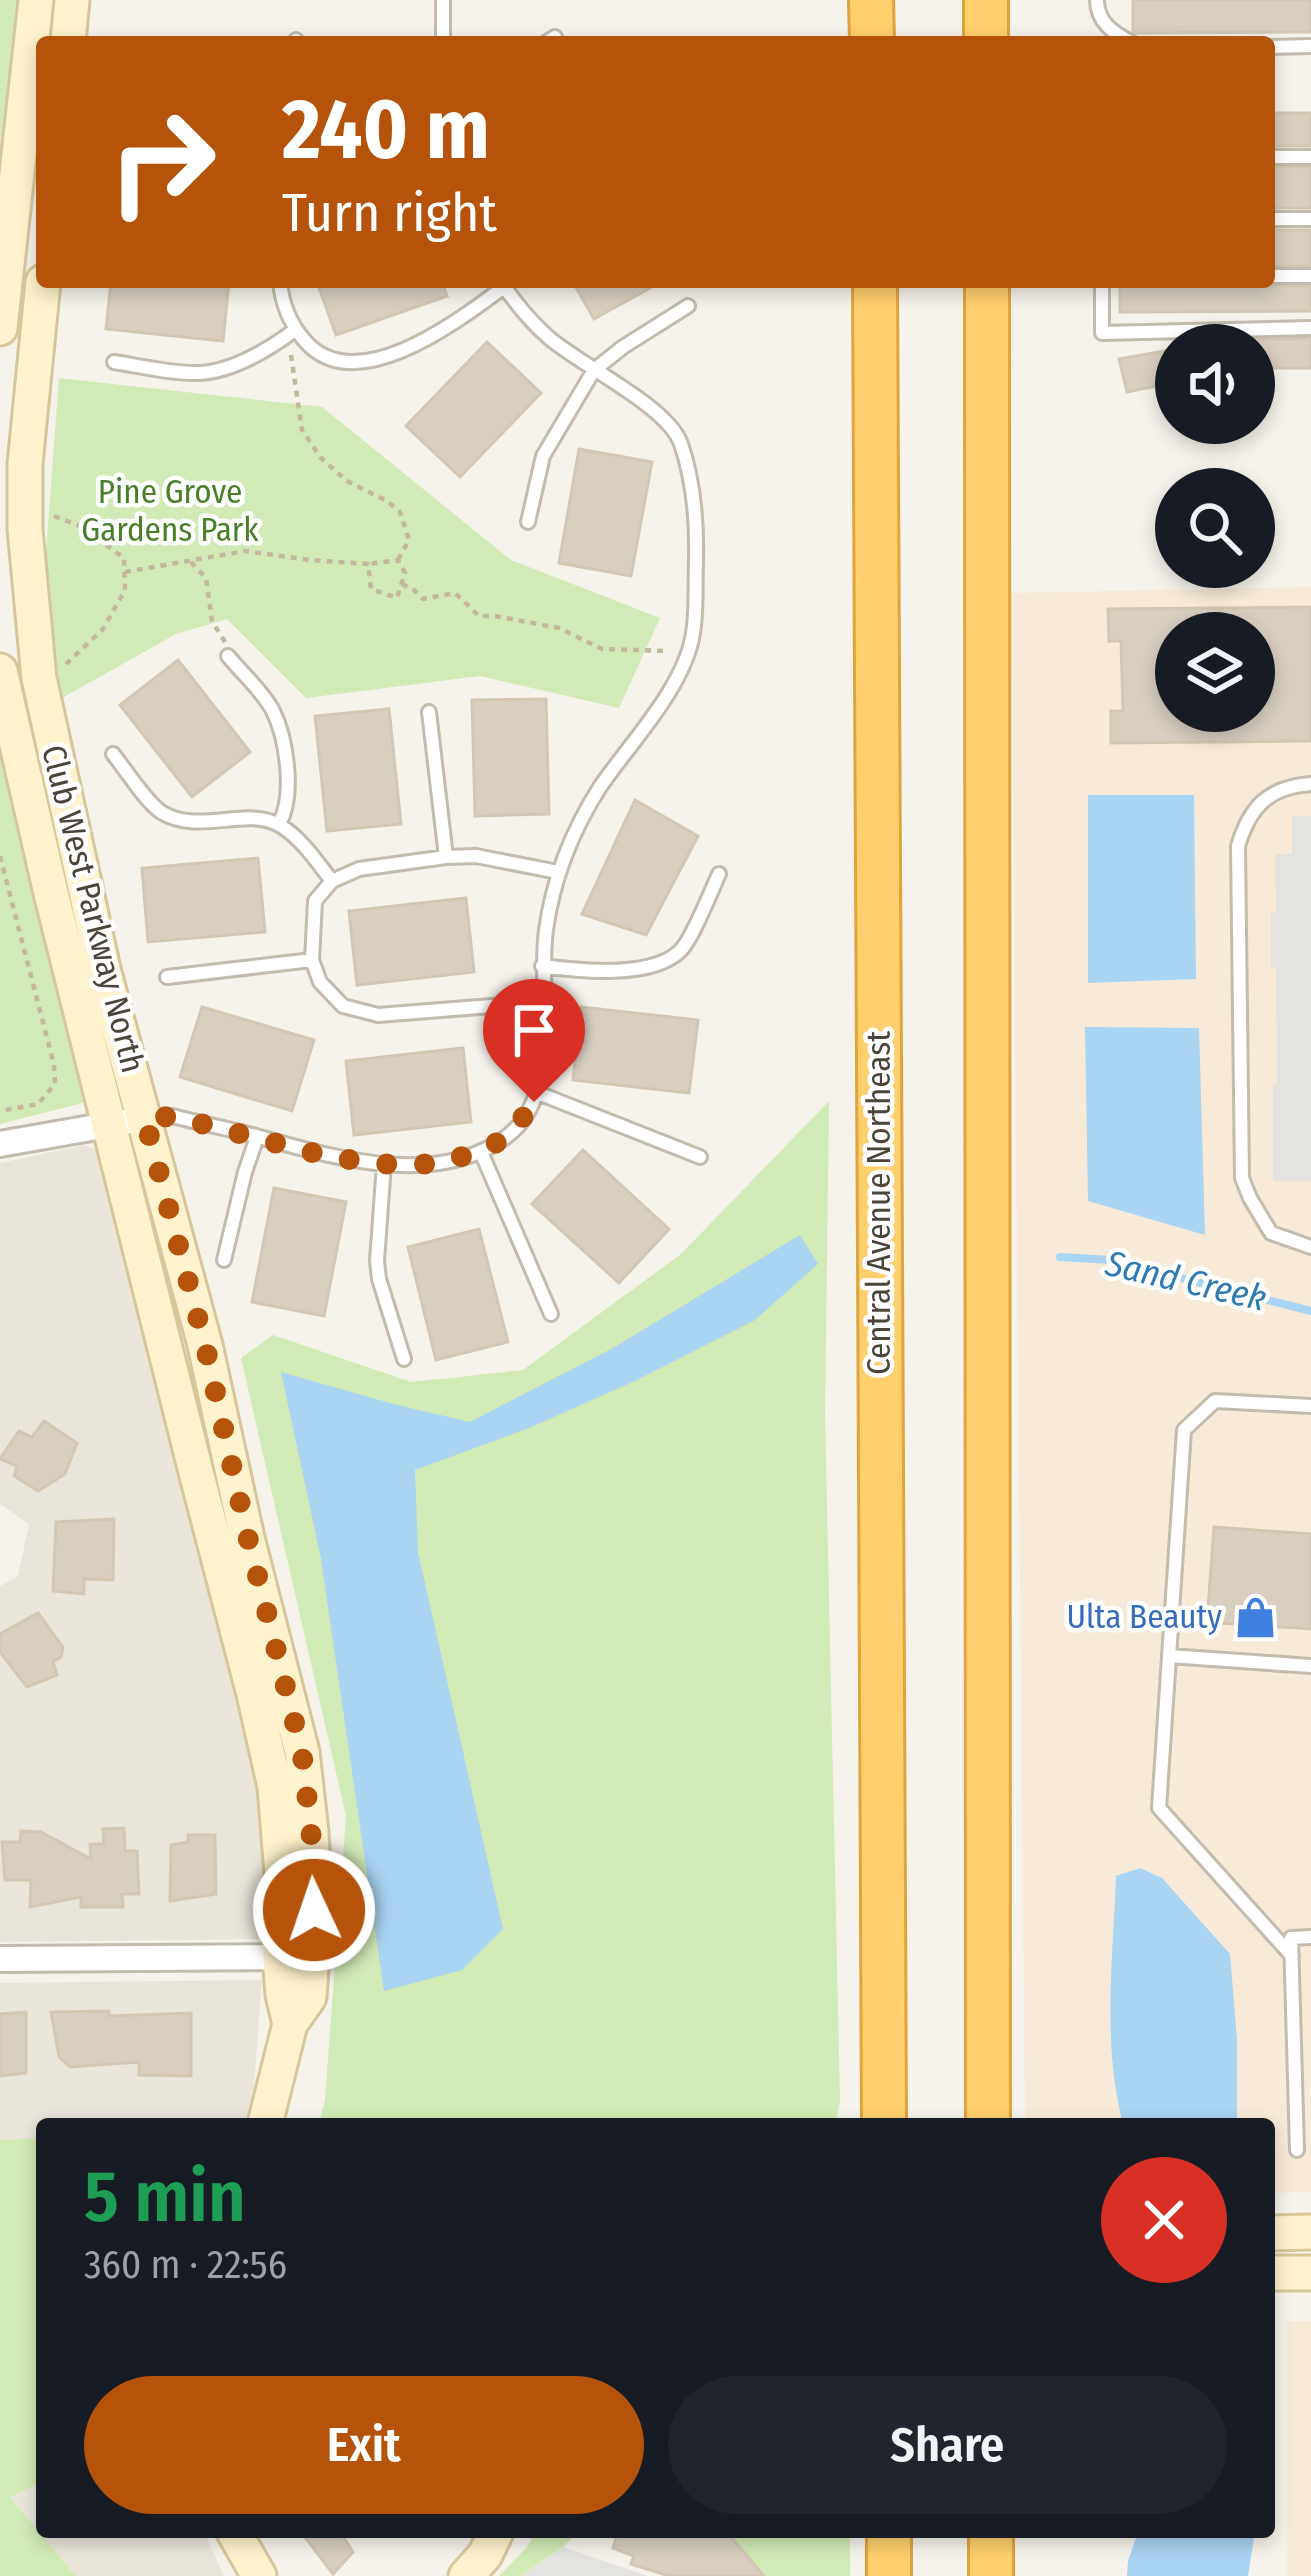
<!DOCTYPE html>
<meta charset="utf-8">
<style>
:root{--surface:#171b24;--page:#20242c;--text:#f1f3f6;--muted:#9ea1a6;--accent:#b45309}
body{margin:0;font-family:"Fira Sans Condensed",sans-serif;background:var(--page);color:var(--text);height:100vh;display:flex;flex-direction:column;font-size:45px;white-space:nowrap}
*{box-sizing:border-box;margin:0}
p{font-size:39px;color:var(--muted)}
.icon{flex:none;width:66px;height:66px;fill:none;stroke:currentColor;stroke-width:2;stroke-linecap:round;stroke-linejoin:round}
.map{position:relative;flex:1;overflow:hidden}
.details{position:absolute;left:36px;top:2118px;width:1239px;height:420px;display:flex;flex-direction:column;background:var(--surface);border-radius:12px;box-shadow:0 6px 18px #0003}
.details>*{flex:none}
.guide{position:absolute;left:36px;top:36px;width:1239px;height:252px;border-radius:12px;box-shadow:0 6px 18px #0003;background:#b45309;color:#fff;overflow:hidden}
.tools{position:absolute;left:1155px;top:324px;display:grid;gap:24px}
.tools a{display:grid;place-items:center;width:120px;height:120px;border-radius:50%;background:var(--surface);box-shadow:0 6px 18px #0003;font-size:60px}
.pin{position:absolute;display:grid;place-items:center;width:102px;height:102px;color:#fff;margin:-123px -51px;border-radius:50% 50% 50% 0;rotate:-45deg;box-shadow:0 0 12px #0007}
.pin .icon{rotate:45deg}
.me{position:absolute;width:132px;margin:-66px;rotate:357deg;stroke-linejoin:round;filter:drop-shadow(0 0 9px #0008)}
.turn{display:flex;align-items:center;gap:42px;height:252px;padding:0 48px;font-size:54px}
.turn .icon{width:156px;height:156px;stroke-width:2.5}
.turn b{display:block;font-size:84px;line-height:102px}
.round{display:grid;place-items:center;flex:none;width:126px;height:126px;border-radius:63px;background:var(--page)}
.overview{display:flex;align-items:center;justify-content:space-between;height:204px;padding:0 48px}
h1{font-size:72px;font-weight:600;line-height:90px;color:#1e9e55}
.action{display:flex;gap:24px;margin-top:auto;padding:24px 48px}
.action a{flex:1;height:138px;border-radius:72px;background:var(--accent);color:#fff;font-size:48px;font-weight:600;line-height:138px;text-align:center}
.action a+a{background:var(--page);color:var(--text)}
.map>svg:first-child{display:block}
</style>
<div class="map">
<svg width="1311" height="2576" viewBox="0 0 1311 2576">
<rect width="100%" height="100%" fill="#f6f3ec"/>
<!-- residential -->
<path fill="#eae5da" d="M84,1145L102,1152L275,1787L273,1939L0,1942V1586L18,1576L29,1524L0,1504V1163Z
M262,1980L251,2124H42V2138L0,2140V1983Z
M42,2482V2532H204L224,2576H76L9,2496Z"/>
<!-- commercial -->
<path fill="#f7ead8" fill-rule="evenodd" d="M1311,587V2192L1269,2193V2124H1025L1011,593ZM1176,633H1254V711H1176Z
M1287,2321H1311V2576H1287Z"/>
<!-- green -->
<path fill="#d2eab5" d="M0,0H18L0,242Z
M59,378L322,407L511,560L660,618L619,708L480,676L306,698L227,619L176,634L62,698L44,578Z
M0,748L70,1032L102,1098L0,1124Z
M829,1101L825,1415L840,2100L836,2124H319L325,2100L346,1816L241,1358L273,1335L411,1382L523,1370L681,1254Z
M42,2138V2482L10,2497L76,2576H0V2140Z
M535,2532H578L563,2547L521,2576H499L527,2547Z
M728,2532H850V2576H762L761,2571Z"/>
<!-- parking -->
<path fill="#e5e3e0" d="M1292,816H1311V1181H1273V1084L1277,1083L1276,969L1271,968V913L1276,912L1275,854H1292Z
M563,2547L648,2576H521Z"/>
<!-- water -->
<path fill="#a9d4f2" d="M1088,795H1194L1196,979L1088,983Z
M1085,1027L1199,1028L1205,1235L1088,1201Z
M800,1235L818,1264L755,1320L637,1380L529,1428L415,1470L418,1552L503,1929L462,1970L384,1991L321,1559L281,1372L397,1405L470,1422L613,1348Z
M1140,1868L1162,1878L1230,1954L1237,2040V2124H1123C1102,2044 1113,1958 1116,1876Z
M1138,2532H1255L1248,2576H1127L1128,2561Z"/>
<g fill="none" stroke-linecap="round" stroke-linejoin="round">
<!-- stream -->
<path stroke="#a9d4f2" stroke-width="8" d="M1060,1257L1110,1260L1311,1311"/>
</g>
<!-- building -->
<path fill="#d8cfc1" stroke="#d3c7b4" stroke-width="3" fill-rule="evenodd" d="M1133,0H1311V32L1137,33L1133,31Z
M1269,113H1311V146H1269Z
M1269,167H1311V208H1269Z
M1269,230H1311V266H1269Z
M111,282H229L223,341L106,329Z
M317,282H442L447,296L336,335Z
M573,282H661L594,319Z
M1120,282H1261L1269,286H1311V311L1120,312Z
M1311,338V368H1254V340Z
M487,342L541,393L460,477L406,426Z
M1176,349V382L1127,392L1119,359Z
M579,449L652,462L631,576L559,563Z
M1311,607V741L1111,743V711H1123L1121,641H1109L1108,609ZM1176,633H1254V711H1176Z
M178,660L250,752L192,797L120,705Z
M546,699L549,814L475,816L472,700Z
M389,709L401,824L327,831L315,716Z
M635,800L698,836L646,935L582,914Z
M258,858L265,932L148,942L142,868Z
M466,898L474,972L357,985L349,911Z
M202,1007L314,1040L292,1111L180,1077Z
M581,1007L698,1020L689,1093L573,1080Z
M463,1048L471,1122L354,1135L346,1061Z
M583,1150L669,1229L619,1283L532,1204Z
M274,1188L346,1202L324,1316L252,1302Z
M479,1229L508,1342L436,1360L408,1247Z
M44,1421L77,1443L65,1474L38,1491L14,1476L17,1466L0,1459L19,1431L32,1437Z
M114,1519L113,1580L84,1579V1594L53,1591L56,1522Z
M1214,1527L1311,1534V1629L1207,1622Z
M38,1613L63,1647L61,1657L53,1662L57,1675L27,1687L0,1652V1634Z
M124,1828L125,1851H137L139,1894H122L123,1907H81V1897L30,1907L31,1880H5L2,1842H20L21,1831L41,1832L91,1859L90,1844H104L103,1829Z
M188,1835H215L216,1894L170,1901L171,1845L188,1842Z
M109,2011V2016L191,2013V2076L139,2075V2062L70,2067L59,2057L51,2012Z
M26,2012V2073L0,2076V2014Z
M301,2532H340L353,2552L333,2574Z
M618,2532H727L764,2576H669L631,2564L634,2556L613,2548Z"/>
<g fill="none" stroke-linecap="round" stroke-linejoin="round">
<defs>
<path id="lane" d="M443,0V42
M1097,0C1097,22 1113,33 1131,42
M296,42V40
M547,42L555,37
M1269,47L1311,46
M1269,157H1311
M1269,219H1311
M1269,276H1311
M280,282C282,304 291,325 305,341C356,400 459,320 504,287
M1102,282V333L1311,328
M114,362C141,366 172,374 200,373C234,371 268,350 295,330
M528,522L543,456L594,370L623,347L688,306
M228,656C242,673 261,690 272,709C287,738 295,796 279,824
M429,712L446,857
M113,754C126,770 145,801 161,812C199,836 247,805 281,826C302,839 317,862 332,881
M1311,784C1269,787 1250,806 1238,846L1242,1178L1250,1198L1271,1233L1311,1247
M542,966C579,971 651,979 680,951C692,940 711,891 719,874
M167,977L312,960
M543,1002L378,1015L343,1006L320,982L312,960L315,901L332,881L359,869L446,857L476,856L558,872
M538,1093L700,1157
M147,1118L172,1116C199,1123 226,1128 252,1135C330,1156 433,1190 506,1137C564,1095 537,993 546,930C553,879 572,831 600,787C630,743 685,687 693,633C697,610 695,584 696,560C697,520 694,482 681,444C668,406 581,366 548,337C531,322 514,301 501,282
M481,1152L551,1314
M384,1164L377,1261L379,1279L404,1359
M224,1260L245,1172L257,1137
M1169,1656L1311,1666
M1292,1956L1159,1808L1184,1430L1215,1401L1311,1406
M1297,2150L1291,1938L1311,1937"/>
<path id="street" d="M0,1144L125,1122
M0,1959L280,1957L292,1954"/>
<path id="secondary" d="M68,42L72,0
M43,282L25,464V529L39,678L103,969L205,1345L247,1538L302,1752L311,1832L315,1911L309,1997L290,2024L265,2124
M0,328L36,0
M0,671L51,893L195,1468L254,1694L275,1787L283,1886L280,1957L283,1995L290,2024
M1269,2233L1311,2232
M1269,2273H1311
M234,2532L259,2576
M466,2576L485,2555L496,2532"/>
<path id="highway" d="M871,0L872,42
M986,0V42
M875,282C881,896 879,1510 884,2124
M987,282L988,2124
M889,2532V2576
M991,2532V2576"/>
</defs>
<!-- lane casing -->
<use href="#lane" stroke="#c2bbae" stroke-width="18"/>
<!-- street casing -->
<use href="#street" stroke="#c2bbae" stroke-width="30"/>
<!-- secondary casing -->
<use href="#secondary" stroke="#d6c79b" stroke-width="39"/>
<!-- highway casing -->
<use href="#highway" stroke="#e0a43c" stroke-width="48"/>
<!-- path -->
<path stroke="#c4b79f" stroke-width="4.5" stroke-dasharray="6 6" stroke-linecap="butt" d="M291,355L302,430L321,458L347,481L387,501L400,512L409,540L398,560
M54,516L80,526L124,558L125,590L103,629L66,664
M191,562L206,578L212,621L225,642
M125,572L245,551L310,560L368,564L371,589L397,598L405,573L398,560L368,564
M402,584L414,590L423,599L455,593L479,616H495L559,628L602,649L669,651
M0,856L54,1065L55,1084L38,1104L0,1111"/>
<!-- lane -->
<use href="#lane" stroke="#fff" stroke-width="12"/>
<!-- street -->
<use href="#street" stroke="#fff" stroke-width="24"/>
<!-- secondary -->
<use href="#secondary" stroke="#fff3cd" stroke-width="33"/>
<!-- highway -->
<use href="#highway" stroke="#ffcf6e" stroke-width="42"/>
</g>
<g fill="none" stroke-linecap="round" stroke-linejoin="round">
<!-- route -->
<path stroke="#b45309" stroke-width="21" stroke-dasharray="0 37.8" d="M314,1910L311,1832L302,1752L248,1538L205,1345L145,1119L172,1116L329,1157L384,1164H431L481,1152L511,1134L534,1102"/>
</g>
<!-- icons -->
<defs>
<symbol id="shop-bare" viewBox="-9 -9 18 18"><path d="M-5-2.5h2.3a2.7 3.5 0 0 1 5.4 0H5L5.5 6h-11ZM-1.5-2.5h3a1.5 2.3 0 0 0-3 0Z" fill="#3f7fe0" stroke="#fff" stroke-width="2.5" paint-order="stroke"/></symbol>
</defs>
<g fill-rule="evenodd">
<use href="#shop-bare" x="1226" y="1588" width="59" height="59"/>
</g>
<g text-anchor="middle" dominant-baseline="central" stroke-width="9" stroke-linejoin="round" paint-order="stroke">
<!-- park labels -->
<g font-size="33" fill="#4a7f2a" stroke="#fff">
<text x="170" y="492">Pine Grove<tspan x="170" dy="38">Gardens Park</tspan></text>
</g>
<!-- street labels -->
<g font-size="33" fill="#4b4439" stroke="#fff">
<text transform="translate(93 909) rotate(76)">Club West Parkway North</text>
<text transform="translate(879 1203) rotate(-90)">Central Avenue Northeast</text>
</g>
<!-- shop labels -->
<g font-size="33" fill="#366cbe" stroke="#fff" text-anchor="end">
<text x="1222" y="1617">Ulta Beauty</text>
</g>
<!-- water labels -->
<g font-size="36" font-style="italic" fill="#2e7ab2" stroke="#fff">
<text transform="translate(1186 1281) rotate(13)">Sand Creek</text>
</g>
</g>
</svg>
<div class="tools">
<a><svg class="icon" aria-label="sound" viewBox="0 0 24 24"><path d="M4 9h4l5-4v14l-5-4H4zM17 9q2 3 0 6"/></svg></a>
<a><svg class="icon" aria-label="search" viewBox="0 0 24 24"><circle cx="10" cy="10" r="6"/><path d="M15 15l6 6"/></svg></a>
<a><svg class="icon" aria-label="layers" viewBox="0 0 24 24"><path d="M12 4l9 5-9 5-9-5zM3 14l9 5 9-5"/></svg></a>
</div>
<div class="pin" style="left:534px;top:1102px;background:#d93025"><svg class="icon" aria-label="arrive" viewBox="0 0 24 24"><path d="M6 21V4h12l-3 4 3 4H6"/></svg></div>
<svg class="me" style="left:314px;top:1910px" viewBox="-20 -20 40 40"><circle r="17" fill="#b45309" stroke="#fff" stroke-width="3"/><path d="M0-11L8 9 0 5-8 9z" fill="#fff"/></svg>
<div class="guide">
<div class="turn"><svg class="icon" aria-label="right" viewBox="0 0 24 24"><path d="M7 20v-9h11M14 6l5 5-5 5"/></svg><div><b>240 m</b>Turn right</div></div>
</div>
<section class="details">
<div class="overview"><div><h1>5 min</h1><p>360 m · 22:56</p></div><a class="round" style="background:#d93025;color:#fff"><svg class="icon" aria-label="close" viewBox="0 0 24 24"><path d="M6 6l12 12M18 6L6 18"/></svg></a></div>
<div class="action"><a>Exit</a><a>Share</a></div>
</section>
</div>
